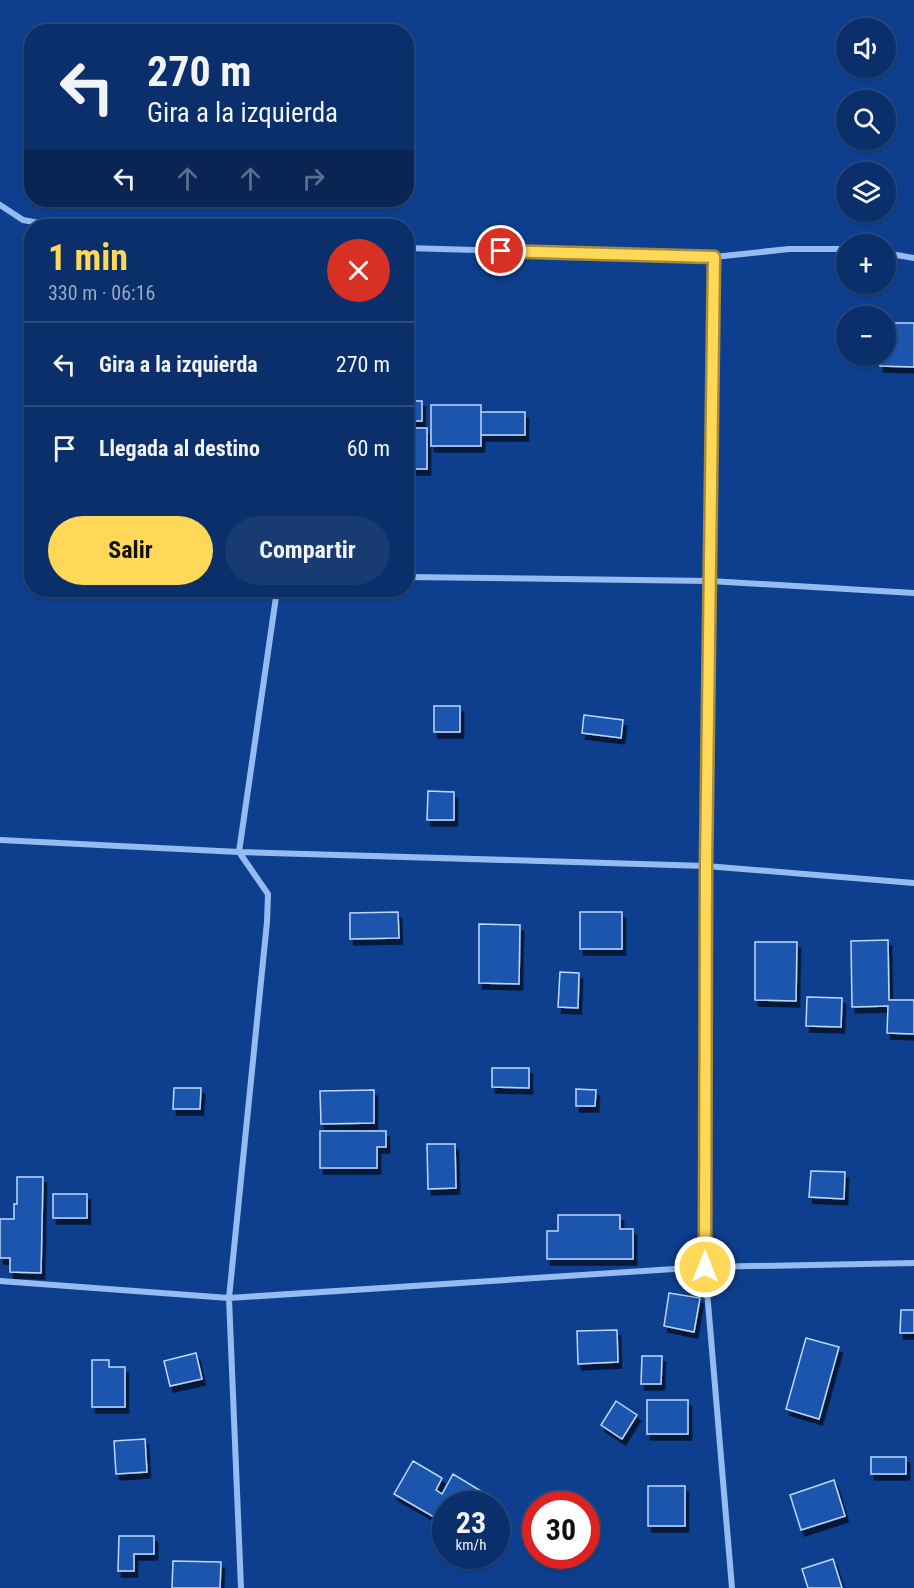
<!DOCTYPE html>
<html lang="es">
<meta charset="utf-8">
<style>
:root{--surface:#0a2f6a;--page:#183b72;--text:#f1f3f6;--muted:#99a9c1;--line:#2a4a7e;--accent:#ffd858}
body{margin:0;font-family:"Roboto Condensed",sans-serif;background:var(--page);color:var(--text);height:100vh;display:flex;flex-direction:column;font-size:22px;white-space:nowrap}
*{box-sizing:border-box;margin:0}
p{font-size:20px;color:var(--muted)}
.icon{flex:none;width:33px;height:33px;fill:none;stroke:currentColor;stroke-width:2;stroke-linecap:round;stroke-linejoin:round}
.map{position:relative;flex:1;overflow:hidden}
.details{position:absolute;left:24px;top:219px;width:390px;height:378px;display:flex;flex-direction:column;background:var(--surface);border-radius:24px;box-shadow:0 2px 4px #0004,0 0 0 2px var(--line)}
.details>*{flex:none}
.banner{position:absolute;left:24px;top:24px;width:390px;height:183px;border-radius:24px;box-shadow:0 2px 4px #0004,0 0 0 2px var(--line);background:#0a2f6a;color:var(--text);overflow:hidden}
.buttons{position:absolute;left:836px;top:18px;display:grid;gap:12px}
.buttons a{display:grid;place-items:center;width:60px;height:60px;border-radius:50%;background:var(--surface);box-shadow:0 2px 4px #0004,0 0 0 2px var(--line);font-size:30px}
.speed{position:absolute;left:432px;top:1491px;display:flex;gap:12px;font-size:30px;font-weight:700;text-align:center}
.speed>*{display:grid;place-content:center;width:78px;height:78px;border-radius:50%;background:var(--surface);box-shadow:0 2px 4px #0004,0 0 0 2px var(--line);line-height:1}
.speed small{font-size:15px;font-weight:400}
.speed .limit{border:9px solid #d22;background:#fff;color:#111}
.pin{position:absolute;display:grid;place-items:center;width:51px;height:51px;color:#fff;margin:-26px;border:3px solid #fff;border-radius:50%;box-shadow:0 2px 6px #0007}
.me{position:absolute;width:66px;margin:-33px;rotate:0deg;stroke-linejoin:round;filter:drop-shadow(0 0 4px #0008)}
.turn{display:flex;align-items:center;gap:21px;height:126px;padding:0 24px;font-size:27px}
.turn .icon{width:78px;height:78px;stroke-width:2.5}
.turn b{display:block;font-size:42px;line-height:51px}
.lanes{display:flex;align-items:center;height:57px;padding:0 24px;background:#0003;justify-content:center;gap:30px;direction:ltr}
.lanes .off{opacity:.35}
.round{display:grid;place-items:center;flex:none;width:63px;height:63px;border-radius:32px;background:var(--page)}
.head{display:flex;align-items:center;justify-content:space-between;height:102px;padding:0 24px}
h1{font-size:36px;font-weight:700;line-height:45px;color:var(--accent)}
.cta{display:flex;gap:12px;margin-top:auto;padding:12px 24px}
.cta a{flex:1;height:69px;border-radius:36px;background:var(--accent);color:#111;font-size:24px;font-weight:700;line-height:69px;text-align:center}
.cta a+a{background:var(--page);color:var(--text)}
ul{padding:0;list-style:none}
li{display:flex;align-items:center;gap:18px;height:84px;padding:0 24px;border-top:2px solid var(--line)}
li div{flex:1}
li b{display:block;font-size:22px}
li em{font-style:normal}
.map>svg:first-child{display:block}
</style>
<div class="map">
<svg width="914" height="1588" viewBox="0 0 914 1588">
<defs>
<filter id="shadow"><feDropShadow dx="3.5" dy="6" stdDeviation="0" flood-color="#0009"/></filter>
</defs>
<rect width="100%" height="100%" fill="#0e3f8e"/>
<!-- building -->
<path fill="#1b55ae" stroke="#bdd7fe" stroke-width="1.5" filter="url(#shadow)" d="M885,323H914V367L880,366V356H885Z
M406,401H422V421H406Z
M431,405H481V446H431Z
M481,412H525V435H481Z
M406,428H427V469H406Z
M434,706H460V732H434Z
M584,715L623,720L621,738L582,733Z
M428,791L454,792V820H427Z
M398,912L399,938L350,939V913Z
M580,912H622V949H580Z
M479,924L520,925L519,984L479,983Z
M888,940L889,1000H914V1034L887,1033L888,1006L852,1007L851,941Z
M755,942H797L796,1001L755,1000Z
M560,972L579,973L578,1008L558,1007Z
M807,997L842,998L841,1027L806,1026Z
M492,1068H529V1088L492,1087Z
M174,1088H201L200,1109H173Z
M576,1089L596,1090L595,1106H576Z
M374,1090V1123L321,1124L320,1091Z
M320,1131H386V1147H377V1168H320Z
M427,1144H455L456,1188L428,1189Z
M811,1171L845,1172L844,1199L809,1197Z
M17,1177H43L41,1273L10,1272V1258H0V1219H14V1204H17Z
M53,1194H87V1218H53Z
M558,1215H620V1229H633V1259H547V1231H558Z
M669,1293L700,1298L694,1332L664,1326Z
M901,1310H914V1333H900Z
M617,1330L618,1362L578,1364L577,1331Z
M806,1338L839,1347L819,1419L786,1409Z
M196,1353L202,1379L170,1386L164,1361Z
M642,1356H662L661,1384H641Z
M92,1360H109V1367H125V1407H92Z
M647,1400H688V1434H647Z
M616,1401L637,1415L622,1439L601,1425Z
M145,1439L147,1472L116,1474L114,1441Z
M871,1457H906V1474H871Z
M413,1461L442,1478L436,1490L442,1494L453,1474L481,1491L473,1504H446V1524L394,1494Z
M834,1480L845,1516L801,1530L790,1495Z
M648,1486H685V1526H648Z
M119,1536H154V1554H134V1571H118Z
M833,1559L842,1588H808L802,1569Z
M173,1561L221,1562L220,1588H172Z"/>
<g fill="none" stroke-linecap="round" stroke-linejoin="round">
<!-- minor -->
<path stroke="#96bbf3" stroke-width="6" d="M0,205L23,220L55,226
M406,248L714,257L789,249H846
M885,253L914,258
M714,257L706,866L705,1267L732,1588
M406,577L710,581L914,593
M0,840L239,852L706,866L914,883
M0,1281L229,1298L705,1267L914,1263
M241,1588L229,1298L267,922L268,894L239,852L277,590"/>
</g>
<g fill="none" stroke-linecap="round" stroke-linejoin="round">
<defs>
<path id="route" d="M501,251L714,257L706,866L705,1267"/>
</defs>
<!-- route casing -->
<use href="#route" stroke="#a68c39" stroke-width="15"/>
<!-- route -->
<use href="#route" stroke="#ffd858" stroke-width="10"/>
</g>
</svg>
<div class="buttons">
<a><svg class="icon" aria-label="sound" viewBox="0 0 24 24"><path d="M4 9h4l5-4v14l-5-4H4zM17 9q2 3 0 6"/></svg></a>
<a><svg class="icon" aria-label="search" viewBox="0 0 24 24"><circle cx="10" cy="10" r="6"/><path d="M15 15l6 6"/></svg></a>
<a><svg class="icon" aria-label="layers" viewBox="0 0 24 24"><path d="M12 4l9 5-9 5-9-5zM3 14l9 5 9-5"/></svg></a>
<a>+</a>
<a>−</a>
</div>
<div class="speed"><div>23<small>km/h</small></div><div class="limit">30</div></div>
<div class="pin" style="left:501px;top:251px;background:#d93025"><svg class="icon" aria-label="arrive" viewBox="0 0 24 24"><path d="M6 21V4h12l-3 4 3 4H6"/></svg></div>
<svg class="me" style="left:705px;top:1267px" viewBox="-20 -20 40 40"><circle r="17" fill="#ffd858" stroke="#fff" stroke-width="3"/><path d="M0-11L8 9 0 5-8 9z" fill="#fff"/></svg>
<div class="banner">
<div class="turn"><svg class="icon" aria-label="left" viewBox="0 0 24 24"><path d="M17 20v-9H6M10 6l-5 5 5 5"/></svg><div><b>270 m</b>Gira a la izquierda</div></div>
<div class="lanes"><svg class="icon" aria-label="left" viewBox="0 0 24 24"><path d="M17 20v-9H6M10 6l-5 5 5 5"/></svg><svg class="icon off" aria-label="ahead" viewBox="0 0 24 24"><path d="M12 20V5M6 11l6-6 6 6"/></svg><svg class="icon off" aria-label="ahead" viewBox="0 0 24 24"><path d="M12 20V5M6 11l6-6 6 6"/></svg><svg class="icon off" aria-label="right" viewBox="0 0 24 24"><path d="M7 20v-9h11M14 6l5 5-5 5"/></svg></div>
</div>
<section class="details">
<div class="head"><div><h1>1 min</h1><p>330 m · 06:16</p></div><a class="round" style="background:#d93025;color:#fff"><svg class="icon" aria-label="close" viewBox="0 0 24 24"><path d="M6 6l12 12M18 6L6 18"/></svg></a></div>
<ul>
<li><svg class="icon" aria-label="left" viewBox="0 0 24 24"><path d="M17 20v-9H6M10 6l-5 5 5 5"/></svg><div><b>Gira a la izquierda</b></div><em>270 m</em></li>
<li><svg class="icon" aria-label="arrive" viewBox="0 0 24 24"><path d="M6 21V4h12l-3 4 3 4H6"/></svg><div><b>Llegada al destino</b></div><em>60 m</em></li>
</ul>
<div class="cta"><a>Salir</a><a>Compartir</a></div>
</section>
</div>
